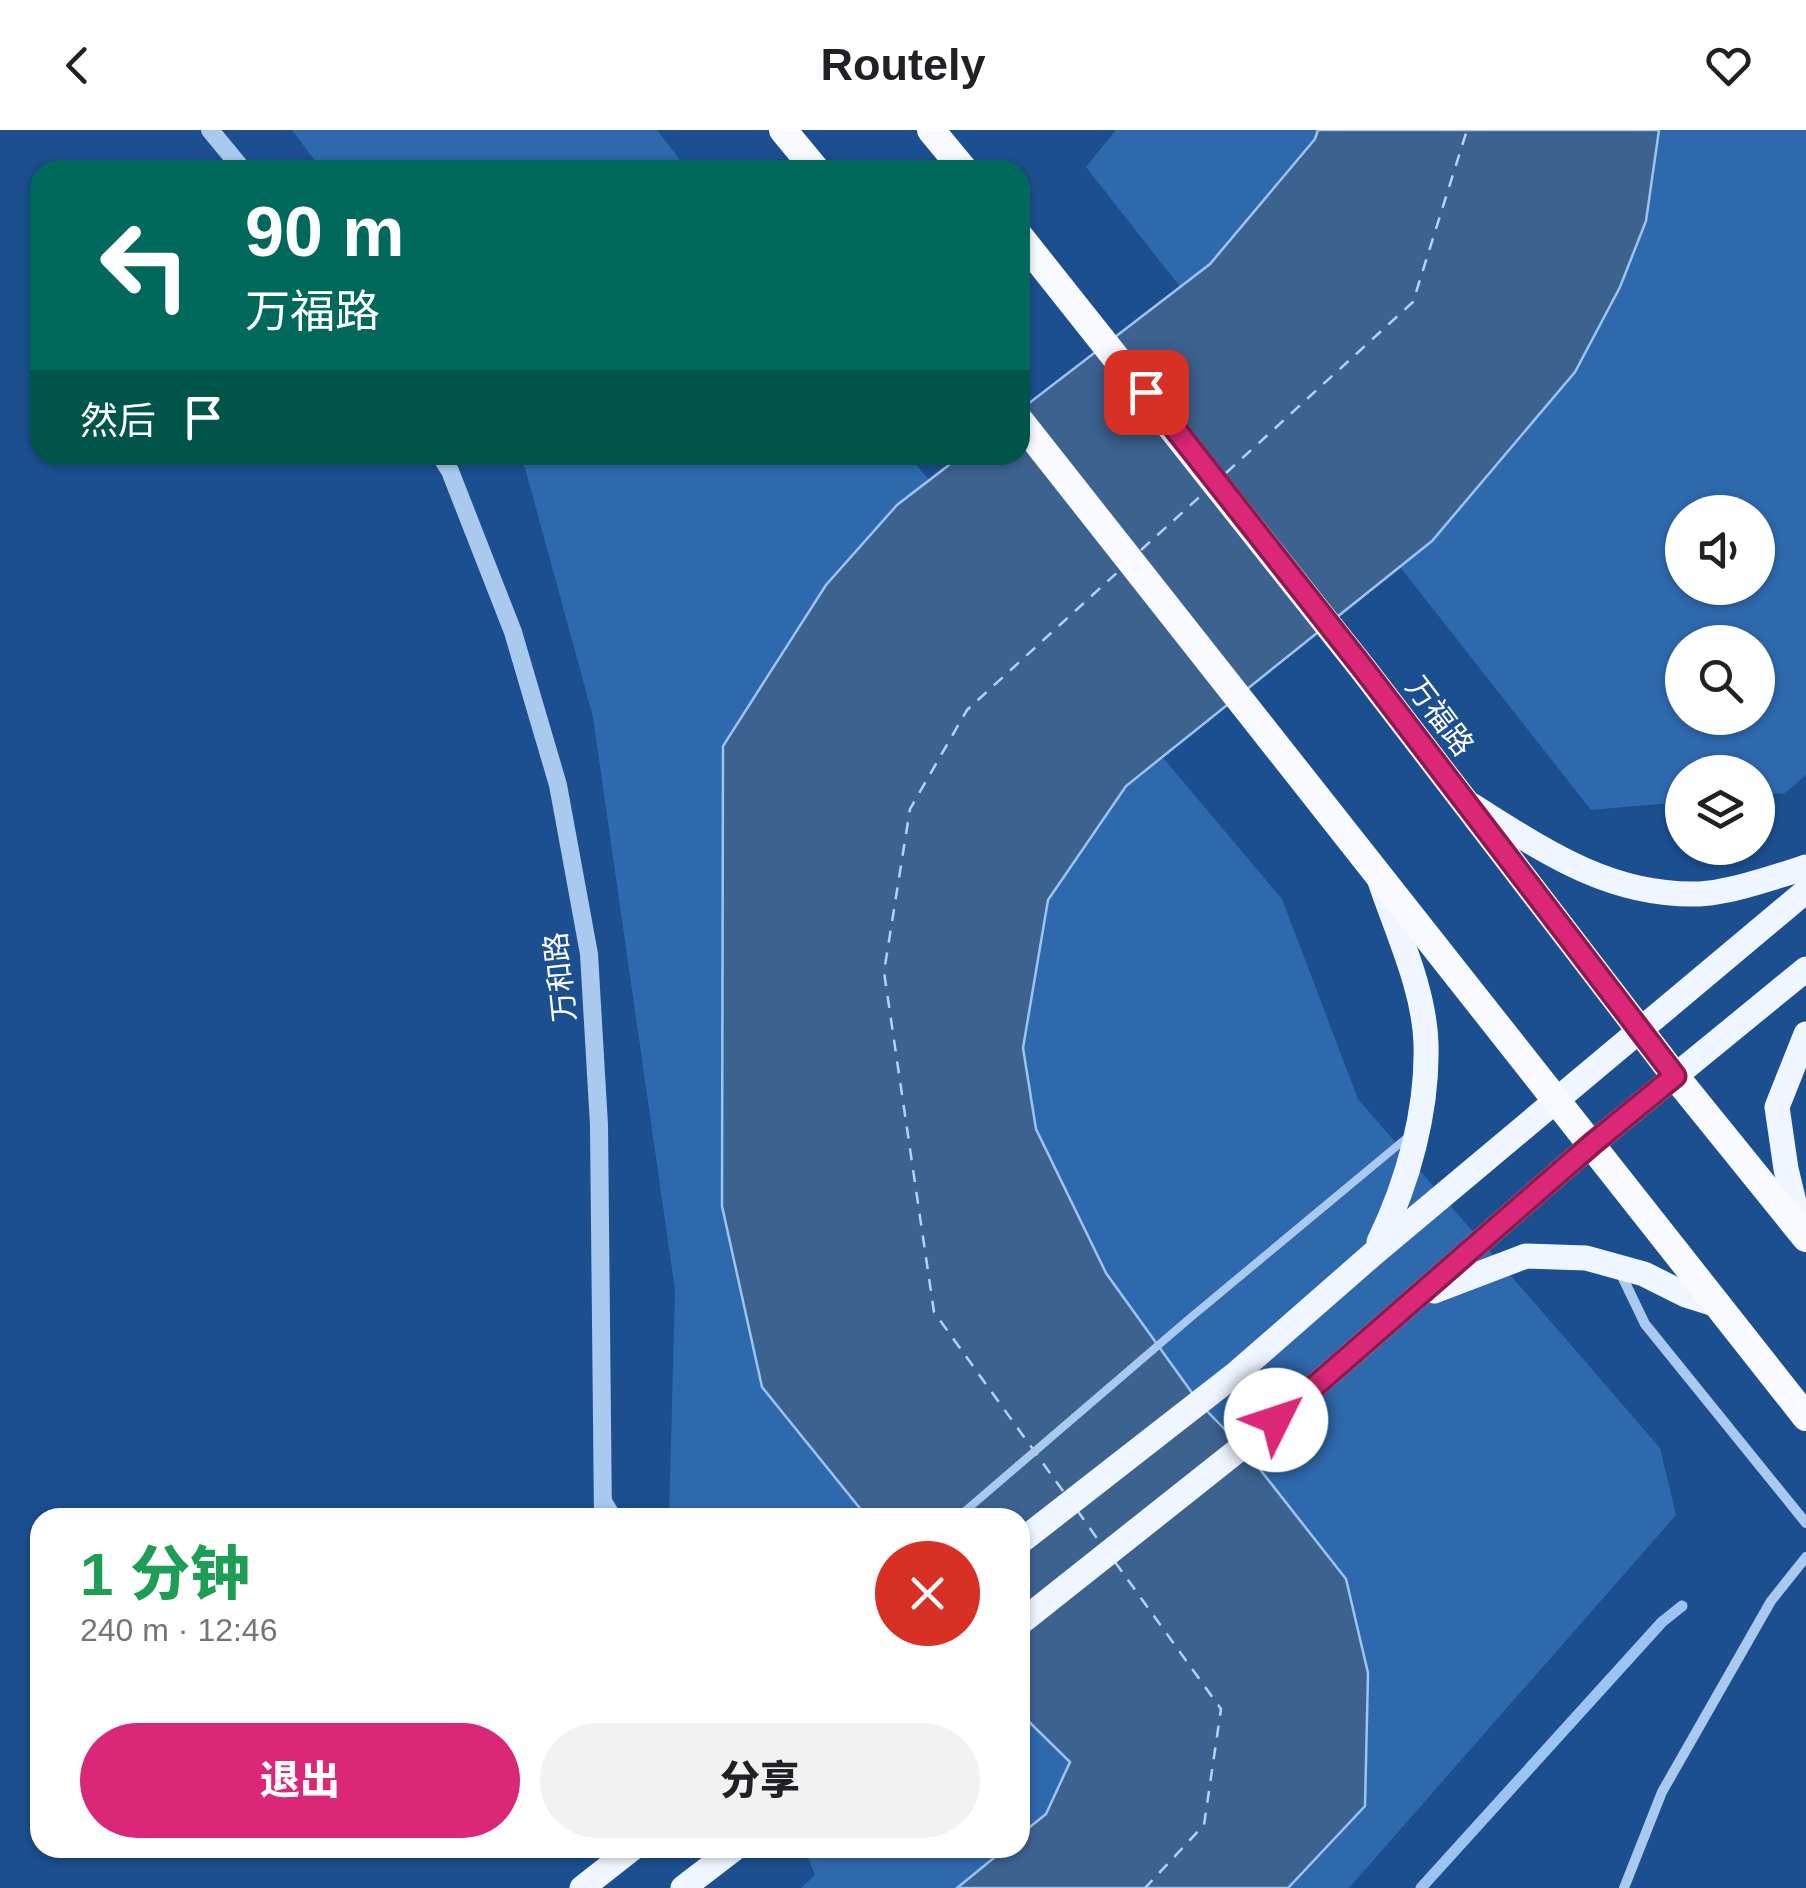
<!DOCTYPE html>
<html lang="zh">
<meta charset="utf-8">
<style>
:root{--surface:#fff;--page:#f2f2f2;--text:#202124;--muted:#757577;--accent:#db2777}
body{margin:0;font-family:Helvetica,"Noto Sans SC",sans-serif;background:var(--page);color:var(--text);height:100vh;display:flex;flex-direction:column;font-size:38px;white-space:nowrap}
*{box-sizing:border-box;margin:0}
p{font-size:32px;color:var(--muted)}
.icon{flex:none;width:55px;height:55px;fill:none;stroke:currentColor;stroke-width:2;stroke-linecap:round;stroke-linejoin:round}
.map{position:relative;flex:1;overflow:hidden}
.sheet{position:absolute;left:30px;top:1378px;width:1000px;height:350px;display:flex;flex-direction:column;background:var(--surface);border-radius:30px;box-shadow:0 2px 8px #0004}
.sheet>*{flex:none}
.guide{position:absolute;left:30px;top:30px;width:1000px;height:305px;border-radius:30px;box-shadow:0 2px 8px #0004;background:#00695c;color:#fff;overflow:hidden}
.fabs{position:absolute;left:1665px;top:365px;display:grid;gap:20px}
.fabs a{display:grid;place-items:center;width:110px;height:110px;border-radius:50%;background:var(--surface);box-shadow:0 2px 8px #0004;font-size:50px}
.pin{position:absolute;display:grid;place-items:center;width:85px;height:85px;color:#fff;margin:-42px;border-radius:20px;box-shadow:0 5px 15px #0006}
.me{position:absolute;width:110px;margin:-55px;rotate:49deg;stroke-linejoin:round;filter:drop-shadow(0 0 8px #0008)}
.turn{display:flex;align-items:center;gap:35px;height:210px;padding:0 50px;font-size:45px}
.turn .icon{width:130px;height:130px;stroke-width:2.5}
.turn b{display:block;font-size:70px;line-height:85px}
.then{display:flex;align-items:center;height:95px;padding:0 50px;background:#0003;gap:20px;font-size:38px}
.round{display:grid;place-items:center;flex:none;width:105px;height:105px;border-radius:52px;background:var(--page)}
.headline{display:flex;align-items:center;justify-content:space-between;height:170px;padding:0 50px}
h1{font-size:60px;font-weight:800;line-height:75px;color:#1e9e55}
.button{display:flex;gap:20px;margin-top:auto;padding:20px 50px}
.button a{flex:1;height:115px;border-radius:60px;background:var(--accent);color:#fff;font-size:40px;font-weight:800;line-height:115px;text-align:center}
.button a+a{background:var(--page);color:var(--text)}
header{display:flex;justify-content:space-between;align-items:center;height:130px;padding:0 50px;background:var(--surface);font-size:45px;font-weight:800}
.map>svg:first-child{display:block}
</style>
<header><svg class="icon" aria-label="back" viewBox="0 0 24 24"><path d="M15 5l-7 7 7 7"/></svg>Routely<svg class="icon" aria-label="heart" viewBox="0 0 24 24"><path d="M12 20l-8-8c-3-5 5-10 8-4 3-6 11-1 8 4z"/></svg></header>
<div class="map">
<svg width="1806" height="1758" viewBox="0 0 1806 1758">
<rect width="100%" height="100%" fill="#1b4f8f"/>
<!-- green -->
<path fill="#2e69ad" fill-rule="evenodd" d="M292,0H657L688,40H322Z
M1116,0H1806V645L1785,663L1758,665V642H1682V672L1591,680L1086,37ZM1682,382H1758V458H1682ZM1682,512H1758V588H1682Z
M516,325H908L1282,769L1358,969L1660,1318L1676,1385L1349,1758H801L815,1745L804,1718H1020V1388L669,1387L675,1160L593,587L525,338Z"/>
<!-- water -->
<path fill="#3c6290" stroke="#9cc4f0" stroke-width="2.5" d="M1318,0H1659L1646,91L1620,157L1575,242L1432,411L1126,656L1048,770L1023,918L1036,999L1106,1143L1200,1274L1244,1319L1346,1449L1368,1543L1365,1676L1288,1758H957L1006,1718H1020V1705L1046,1684L1070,1632L1020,1583V1388L867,1387L762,1257L722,1076L723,616L826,455L897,375L962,325H1020V280L1210,134L1315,9Z"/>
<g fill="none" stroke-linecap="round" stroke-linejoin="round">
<!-- stream -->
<path stroke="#9cc4f0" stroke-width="11" d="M1421,1758L1662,1492L1682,1476"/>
<!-- ferry -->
<path stroke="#b5d3f5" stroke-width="2.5" stroke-dasharray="12 10" stroke-linecap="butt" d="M1226,343L1413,172L1467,0
M1141,420L1205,362
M1063,1361L934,1182L884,842L910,679L967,580L1121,439
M1077,1380L1101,1414
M1115,1432L1221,1579L1204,1695L1145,1758"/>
<!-- service -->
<path stroke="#a9c9ee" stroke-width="8" d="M608,1370L619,1388
M957,1388L1190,1188L1409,1006"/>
<!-- minor -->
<path stroke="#a9c9ee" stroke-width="10" d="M1620,1142L1645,1194L1806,1393
M1624,1758L1662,1662L1771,1471L1806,1427"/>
<!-- tertiary -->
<path stroke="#a9c9ee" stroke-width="18" d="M210,0L243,40
M440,325L450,341L513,502L558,655L589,824L599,995L603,1388"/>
<!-- primary -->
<path stroke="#f0f6ff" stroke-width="25" d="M1471,675C1542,719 1605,764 1692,764C1723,765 1775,747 1806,737
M1801,1101L1786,1039L1777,977L1806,904
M1379,1112C1408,1052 1428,981 1426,913C1424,858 1397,802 1380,751
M1434,1161L1526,1126L1586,1128L1644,1144L1686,1165L1718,1175
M1020,1412L1238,1242L1373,1124L1806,761
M1020,1493L1276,1290L1592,1014L1806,839
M582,1758L633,1718
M683,1758L735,1718"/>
<!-- trunk -->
<path stroke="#f8faff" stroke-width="28" d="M783,0L816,40
M931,0L964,40
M1020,107L1363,539L1675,946L1806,1108
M1020,291L1806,1287"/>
</g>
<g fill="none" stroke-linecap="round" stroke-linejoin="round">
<defs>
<path id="route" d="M1146,262L1363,538L1675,946L1592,1014L1276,1290"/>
</defs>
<!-- route casing -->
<use href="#route" stroke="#8e194d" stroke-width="25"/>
<!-- route -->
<use href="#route" stroke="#db2777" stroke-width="18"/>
</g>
<g text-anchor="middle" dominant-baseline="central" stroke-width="10" stroke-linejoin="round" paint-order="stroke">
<!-- street labels -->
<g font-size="30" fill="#fff" stroke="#1b4f8f">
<text transform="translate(1440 586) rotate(53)">万福路</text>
<text transform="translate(560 847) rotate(-96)">万和路</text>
</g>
</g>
</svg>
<div class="fabs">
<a><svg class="icon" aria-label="sound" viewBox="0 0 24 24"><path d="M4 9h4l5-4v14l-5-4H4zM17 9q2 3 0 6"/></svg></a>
<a><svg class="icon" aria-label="search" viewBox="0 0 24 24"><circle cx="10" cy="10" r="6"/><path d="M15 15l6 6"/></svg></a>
<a><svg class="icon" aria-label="layers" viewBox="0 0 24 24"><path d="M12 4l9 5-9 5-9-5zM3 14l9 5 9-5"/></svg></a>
</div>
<div class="pin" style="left:1146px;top:262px;background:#d93025"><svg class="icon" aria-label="arrive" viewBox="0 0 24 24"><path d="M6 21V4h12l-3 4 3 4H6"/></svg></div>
<svg class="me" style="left:1276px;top:1290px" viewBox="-20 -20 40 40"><circle r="19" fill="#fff"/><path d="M0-13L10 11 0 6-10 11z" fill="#db2777"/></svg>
<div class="guide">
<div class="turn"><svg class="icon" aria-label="left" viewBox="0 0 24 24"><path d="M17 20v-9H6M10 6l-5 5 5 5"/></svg><div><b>90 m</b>万福路</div></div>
<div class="then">然后<svg class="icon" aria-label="arrive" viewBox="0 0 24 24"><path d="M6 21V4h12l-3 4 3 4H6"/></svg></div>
</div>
<section class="sheet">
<div class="headline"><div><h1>1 分钟</h1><p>240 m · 12:46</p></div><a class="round" style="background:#d93025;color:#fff"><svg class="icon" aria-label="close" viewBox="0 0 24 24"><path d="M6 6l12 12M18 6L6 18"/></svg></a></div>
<div class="button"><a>退出</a><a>分享</a></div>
</section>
</div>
